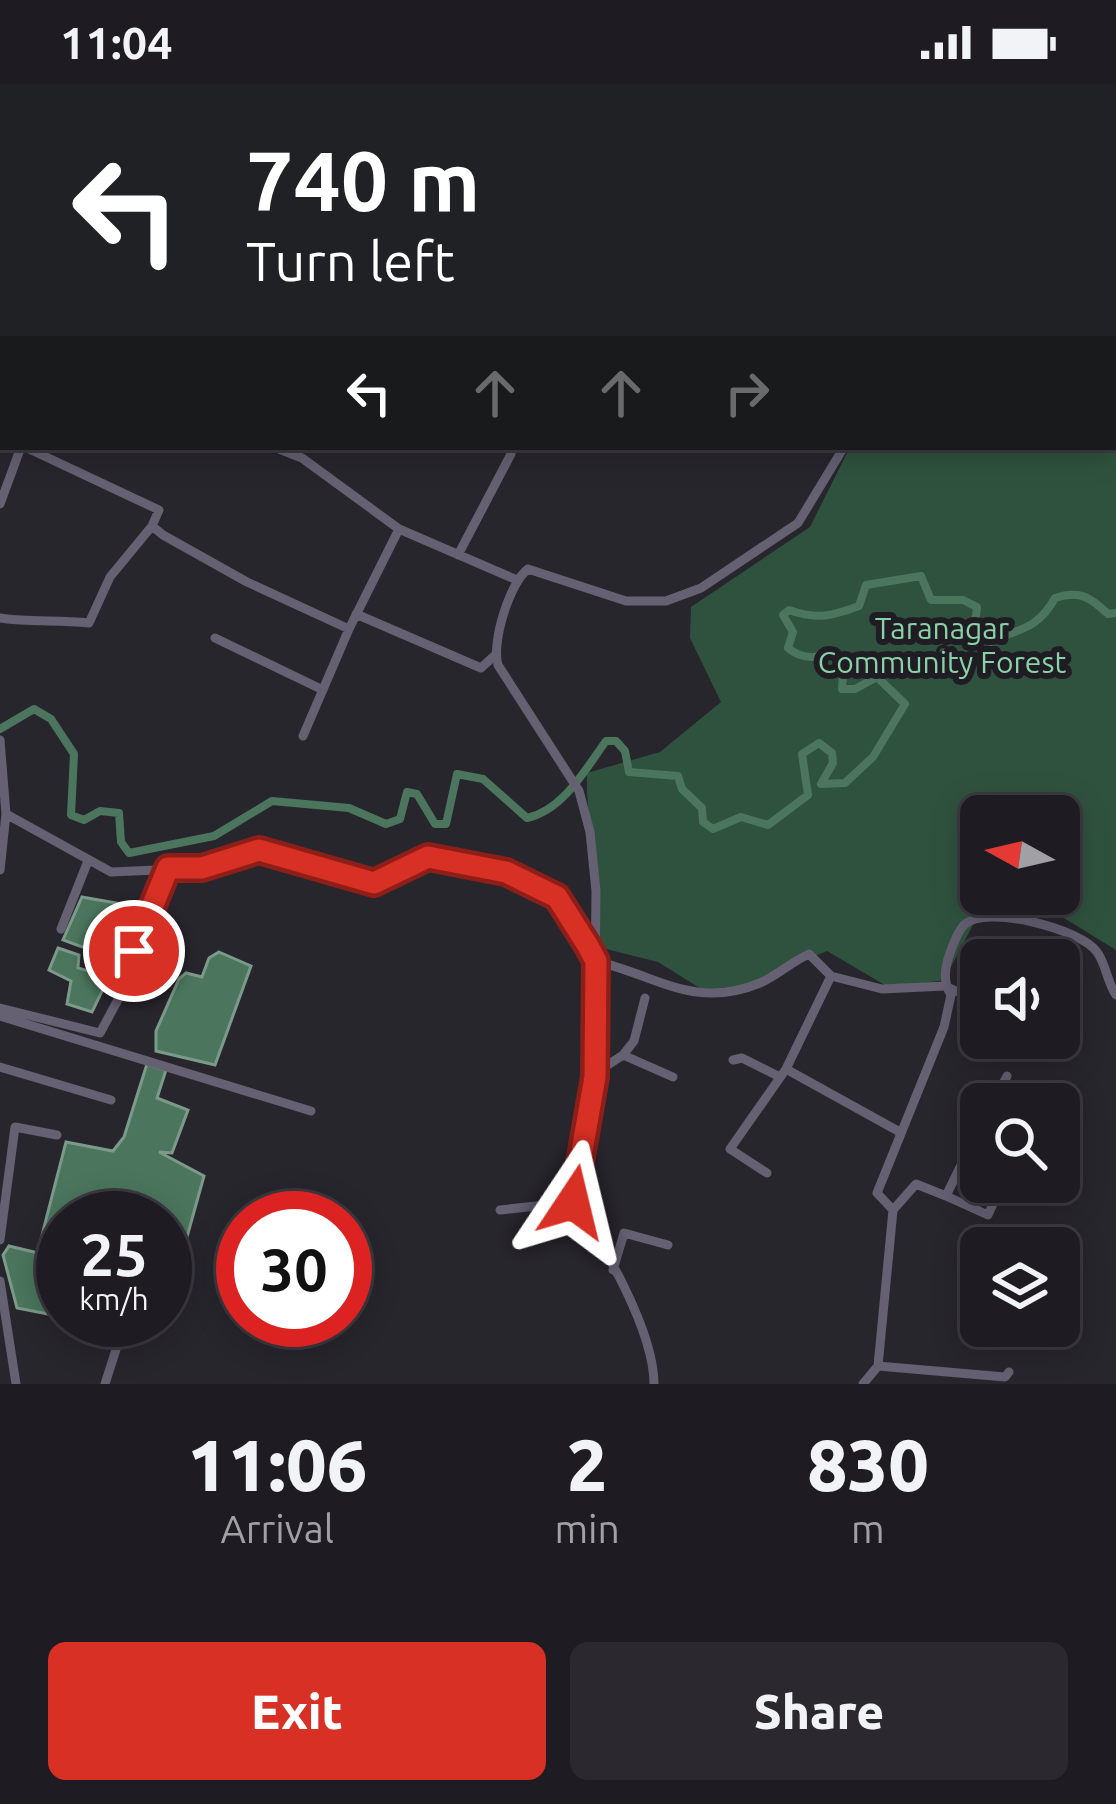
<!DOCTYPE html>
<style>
:root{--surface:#1e1c22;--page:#2b292f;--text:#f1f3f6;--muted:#a1a1a5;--line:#3c3a40;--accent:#d93025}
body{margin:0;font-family:Ubuntu,sans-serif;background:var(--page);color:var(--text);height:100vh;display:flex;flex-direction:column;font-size:45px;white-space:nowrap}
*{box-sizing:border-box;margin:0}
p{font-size:39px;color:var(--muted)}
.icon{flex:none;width:66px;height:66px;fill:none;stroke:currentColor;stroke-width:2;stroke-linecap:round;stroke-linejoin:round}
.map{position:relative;height:1300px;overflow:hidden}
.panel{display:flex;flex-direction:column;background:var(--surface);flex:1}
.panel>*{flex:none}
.top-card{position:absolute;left:0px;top:0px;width:1116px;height:366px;box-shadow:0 6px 30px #0003,0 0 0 3px var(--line);background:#202124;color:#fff;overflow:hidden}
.needle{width:78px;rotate:278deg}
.controls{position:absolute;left:960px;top:711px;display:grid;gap:24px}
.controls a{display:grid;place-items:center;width:120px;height:120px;border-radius:18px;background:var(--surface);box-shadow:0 6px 30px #0003,0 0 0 3px var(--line);font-size:60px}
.speed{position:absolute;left:36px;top:1107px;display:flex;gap:24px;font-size:60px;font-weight:700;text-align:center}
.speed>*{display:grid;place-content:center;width:156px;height:156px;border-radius:50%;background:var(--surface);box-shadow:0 6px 30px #0003,0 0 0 3px var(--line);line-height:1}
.speed small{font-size:30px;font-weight:400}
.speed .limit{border:18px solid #d22;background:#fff;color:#111}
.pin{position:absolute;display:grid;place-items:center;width:102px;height:102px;color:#fff;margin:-51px;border:6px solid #fff;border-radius:50%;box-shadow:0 3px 12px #0007}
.me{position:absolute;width:132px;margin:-66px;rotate:10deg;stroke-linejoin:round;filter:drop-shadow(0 0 9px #0008)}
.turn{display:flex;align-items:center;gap:42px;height:252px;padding:0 48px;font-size:54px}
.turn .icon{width:156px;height:156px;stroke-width:2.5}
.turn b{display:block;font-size:84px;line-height:102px}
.lanes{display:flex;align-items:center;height:114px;padding:0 48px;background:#0003;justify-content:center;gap:60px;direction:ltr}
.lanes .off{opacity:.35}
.eta{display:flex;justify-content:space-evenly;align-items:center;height:204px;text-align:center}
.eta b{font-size:72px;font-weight:800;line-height:84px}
.cta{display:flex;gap:24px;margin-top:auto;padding:24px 48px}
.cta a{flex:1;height:138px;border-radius:18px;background:var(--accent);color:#fff;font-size:48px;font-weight:800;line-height:138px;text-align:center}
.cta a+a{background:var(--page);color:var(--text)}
.status{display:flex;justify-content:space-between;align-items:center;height:84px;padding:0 60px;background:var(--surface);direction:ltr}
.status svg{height:33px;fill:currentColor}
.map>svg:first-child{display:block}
</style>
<div class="status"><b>11:04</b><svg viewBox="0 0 49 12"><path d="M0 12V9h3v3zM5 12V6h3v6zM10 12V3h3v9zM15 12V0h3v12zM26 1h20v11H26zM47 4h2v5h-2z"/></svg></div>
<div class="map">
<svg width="1116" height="1300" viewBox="0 0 1116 1300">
<rect width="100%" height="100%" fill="#28262d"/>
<!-- green -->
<path fill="#2f523e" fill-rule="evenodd" d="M961,0H1116V866L1059,831L975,837L944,896L890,904L827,867L746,901L703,906L658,878L598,863L587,707V689L660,668L721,618L690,554L691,523L810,443L850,363H1113V3ZM981,732H1059V810H981Z"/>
<!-- water -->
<path fill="#4b765d" stroke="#7c9a8a" stroke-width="3" d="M82,813L145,824L112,884L88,875V865L63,856Z
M58,864L79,871L78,884L109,893L92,928L67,920L71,897L49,886Z
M219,868L251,882L215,981L156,967V947L179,895L186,889L202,893L209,874Z
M147,980L166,986L157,1014L188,1026L172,1069L159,1068L204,1092L187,1153L183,1152L167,1192L165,1134H63V1169L40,1159L66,1058L113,1067L124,1053Z
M9,1162L63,1175V1233L17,1224L3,1171Z"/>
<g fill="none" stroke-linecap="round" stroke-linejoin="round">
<!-- canal -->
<path stroke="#4b765d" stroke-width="8" d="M0,645L34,625L51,635L74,670L71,731L84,736L100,727L119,729L121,758L129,769L214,752L272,717L349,724L386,740L400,735L407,708L417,710L435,740H446L457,690L483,695L527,734C563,726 585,686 606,657H616L625,667L629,688L678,692L682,705L702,724L703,738L713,745L741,733L768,741L808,711L802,670L819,659L832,669L833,679L821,700L845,699L873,673L905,620L877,593L855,605H842L844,574L833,568C817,575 802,576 788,564L793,548L783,531L789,526C817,536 832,532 859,522L866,501L921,492L931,516H963L977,523L975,540L991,558C1020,544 1038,545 1055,514C1080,506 1090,513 1108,530L1116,529"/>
<!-- minor -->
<path stroke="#656072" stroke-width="9" d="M433,0L438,3
M948,0V3
M185,3L189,0
M403,3L404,0
M729,3L730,0
M0,44L3,45
M0,59L3,57
M0,210L3,212
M0,284L3,286
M25,363L159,426L152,442L163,451L247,498L349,545L399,445
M274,363L302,374L399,445L517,496
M0,420L21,363
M458,471L511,370
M356,530L481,584L494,572
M0,534C31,539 58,535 89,539L110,493L152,442
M215,554L323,606
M303,652L349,545
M0,656L6,730L0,786
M6,730L111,788L203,784L259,766L374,799L428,773L529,796L557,813L595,877C659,892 694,926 760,899C777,892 791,878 809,870L831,892L882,905L945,902L981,918
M61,845L88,777
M0,924L100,949L120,912L168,783
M0,932L311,1027
M623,971L634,957L645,914
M733,976L742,974L780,993
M0,983L111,1016
M786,985L898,1047
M594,990L623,971L673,993
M992,1020L1007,992
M767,1089L730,1065L786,985L831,892
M1032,1098L1049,1107
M946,1112L988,1131L1003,1098
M500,1126L573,1118
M893,1126L916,1100L946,1112L981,1040
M0,1156L15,1043L57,1051
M613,1186L624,1149L668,1161
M0,1197L16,1300
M878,1282L1005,1293L1009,1288
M105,1300L119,1256
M654,1300C654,1248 604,1159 573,1118L594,993L596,807L590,748L579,707L498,581C491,559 510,498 528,485L626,517H666L701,504L798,439L844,363
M863,1300L878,1282L893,1126L877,1109L944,943L951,911C944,900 944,888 948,875C951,866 957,848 964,841C986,820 1081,845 1097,868C1106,880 1107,898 1116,911"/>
</g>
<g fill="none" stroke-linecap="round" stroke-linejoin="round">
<defs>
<path id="route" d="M134,867L168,784H202L259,766L374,799L428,773L506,788L557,813L588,862L596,877L595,993L573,1118"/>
</defs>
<!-- route casing -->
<use href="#route" stroke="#8d1f18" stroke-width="30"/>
<!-- route -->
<use href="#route" stroke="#d93025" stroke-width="21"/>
</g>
<g text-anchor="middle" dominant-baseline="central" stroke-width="12" stroke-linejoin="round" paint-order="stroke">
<!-- park labels -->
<g font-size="30" fill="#8ad0a8" stroke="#1f1d23">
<text x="942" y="544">Taranagar<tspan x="942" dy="34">Community Forest</tspan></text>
</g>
</g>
</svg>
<div class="controls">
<a><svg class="needle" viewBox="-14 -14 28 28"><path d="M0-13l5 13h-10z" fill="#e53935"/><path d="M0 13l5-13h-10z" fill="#a1a1a5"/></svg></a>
<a><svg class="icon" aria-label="sound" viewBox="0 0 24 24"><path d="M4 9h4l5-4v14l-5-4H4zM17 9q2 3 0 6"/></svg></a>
<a><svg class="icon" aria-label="search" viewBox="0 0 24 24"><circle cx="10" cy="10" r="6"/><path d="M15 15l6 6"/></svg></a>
<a><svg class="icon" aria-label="layers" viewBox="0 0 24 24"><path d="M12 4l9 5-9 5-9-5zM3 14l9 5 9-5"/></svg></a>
</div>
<div class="speed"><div>25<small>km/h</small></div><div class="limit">30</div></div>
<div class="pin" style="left:134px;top:867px;background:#d93025"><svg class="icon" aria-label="arrive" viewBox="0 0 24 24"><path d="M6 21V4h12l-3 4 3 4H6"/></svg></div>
<svg class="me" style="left:573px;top:1118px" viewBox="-20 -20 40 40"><path d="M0-17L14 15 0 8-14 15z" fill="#d93025" stroke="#fff" stroke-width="4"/></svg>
<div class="top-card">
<div class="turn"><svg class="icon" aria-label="left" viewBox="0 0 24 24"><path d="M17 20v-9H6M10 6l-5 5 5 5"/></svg><div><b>740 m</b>Turn left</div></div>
<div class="lanes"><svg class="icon" aria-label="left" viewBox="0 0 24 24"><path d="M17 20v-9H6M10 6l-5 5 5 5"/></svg><svg class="icon off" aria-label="ahead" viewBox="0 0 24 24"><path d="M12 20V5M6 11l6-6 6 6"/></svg><svg class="icon off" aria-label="ahead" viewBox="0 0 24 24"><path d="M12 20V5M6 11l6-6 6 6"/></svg><svg class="icon off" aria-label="right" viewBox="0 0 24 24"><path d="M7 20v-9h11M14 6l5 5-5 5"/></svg></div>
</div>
</div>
<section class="panel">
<div class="eta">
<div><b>11:06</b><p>Arrival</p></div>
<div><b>2</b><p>min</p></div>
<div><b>830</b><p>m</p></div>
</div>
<div class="cta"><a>Exit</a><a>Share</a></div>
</section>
